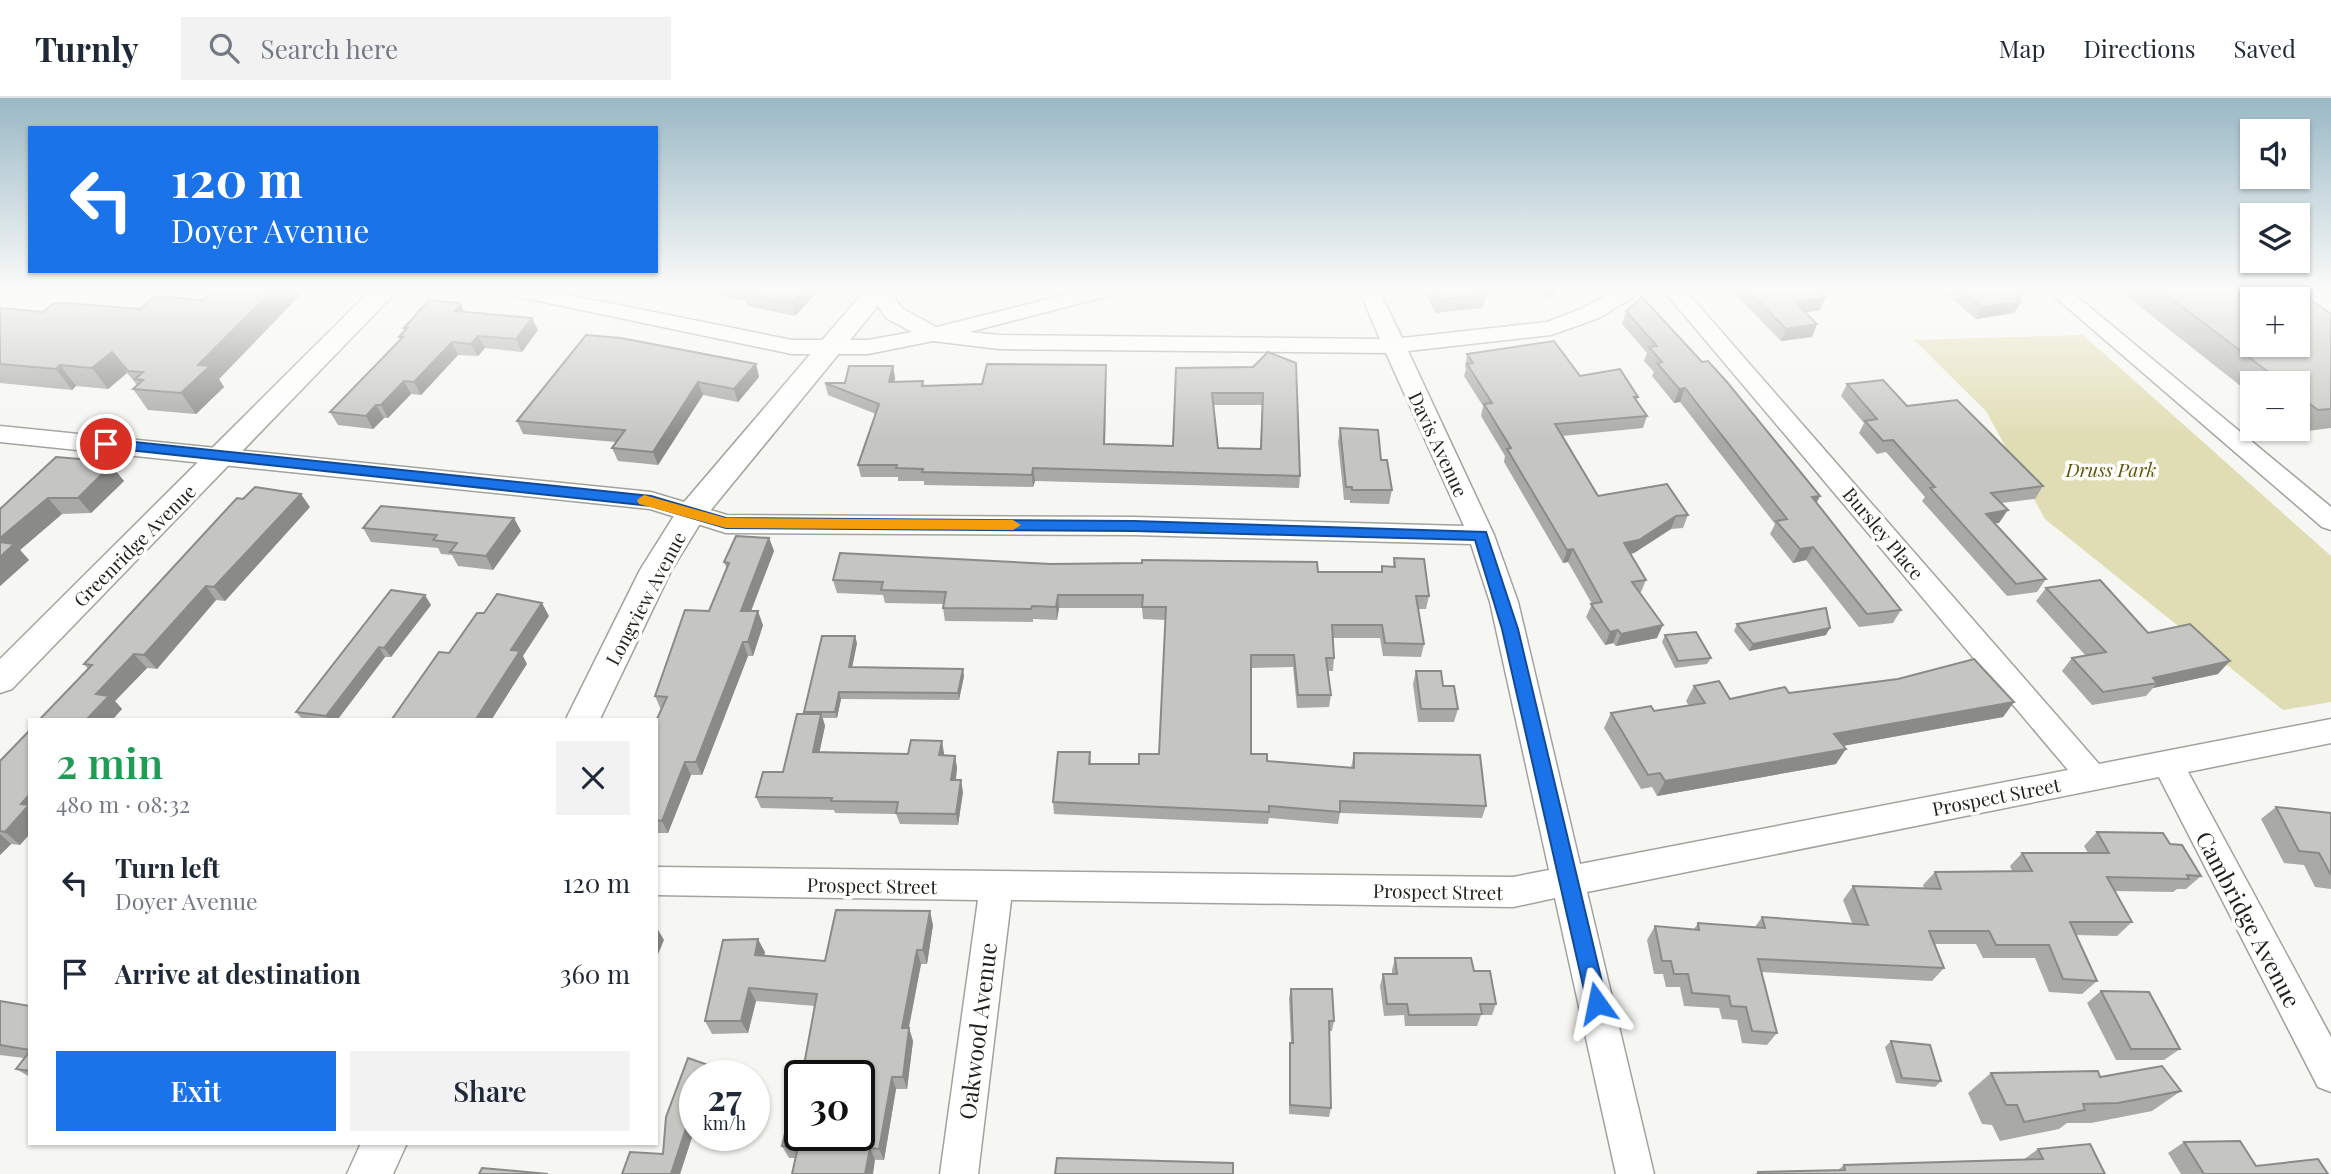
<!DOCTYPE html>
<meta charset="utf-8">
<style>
:root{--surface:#fff;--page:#f2f2f3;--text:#1f2937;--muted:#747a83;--line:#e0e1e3;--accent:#1a73e8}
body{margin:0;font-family:"Playfair Display",serif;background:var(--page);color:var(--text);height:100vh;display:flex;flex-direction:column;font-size:26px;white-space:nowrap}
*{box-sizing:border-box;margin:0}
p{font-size:23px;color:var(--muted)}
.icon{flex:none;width:38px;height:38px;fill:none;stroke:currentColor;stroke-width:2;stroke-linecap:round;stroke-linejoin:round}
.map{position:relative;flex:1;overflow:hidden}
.details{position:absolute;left:28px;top:620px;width:630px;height:427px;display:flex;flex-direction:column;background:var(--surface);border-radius:0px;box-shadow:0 2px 5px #0004}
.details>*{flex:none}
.top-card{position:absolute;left:28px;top:28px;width:630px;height:147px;border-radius:0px;box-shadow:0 2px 5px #0004;background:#1a73e8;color:#fff;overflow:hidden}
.tools{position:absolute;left:2240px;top:21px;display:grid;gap:14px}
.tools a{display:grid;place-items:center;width:70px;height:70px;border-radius:0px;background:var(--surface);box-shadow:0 2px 5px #0004;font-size:35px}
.speed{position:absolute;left:679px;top:962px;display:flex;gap:14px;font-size:35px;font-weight:700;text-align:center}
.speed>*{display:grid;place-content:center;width:91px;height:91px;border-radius:50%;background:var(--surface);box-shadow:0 2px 5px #0004;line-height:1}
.speed small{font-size:18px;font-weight:400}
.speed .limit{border:4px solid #111;border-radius:10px;background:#fff;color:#111}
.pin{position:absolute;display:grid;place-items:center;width:60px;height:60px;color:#fff;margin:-30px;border:4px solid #fff;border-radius:50%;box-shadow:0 2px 7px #0007}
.me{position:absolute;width:77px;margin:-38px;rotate:348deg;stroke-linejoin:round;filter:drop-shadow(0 0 5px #0008)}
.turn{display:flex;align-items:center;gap:24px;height:147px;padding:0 28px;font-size:32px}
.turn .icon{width:91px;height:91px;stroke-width:2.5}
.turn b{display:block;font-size:49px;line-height:60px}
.round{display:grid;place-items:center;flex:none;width:74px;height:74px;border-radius:0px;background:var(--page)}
.head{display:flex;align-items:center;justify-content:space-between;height:119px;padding:0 28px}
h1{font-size:42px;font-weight:600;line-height:52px;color:#1e9e55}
.primary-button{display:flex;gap:14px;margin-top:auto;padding:14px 28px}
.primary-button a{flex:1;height:80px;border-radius:0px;background:var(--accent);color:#fff;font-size:28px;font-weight:600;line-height:80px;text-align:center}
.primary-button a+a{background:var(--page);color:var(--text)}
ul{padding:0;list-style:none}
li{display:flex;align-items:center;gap:21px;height:91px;padding:0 28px}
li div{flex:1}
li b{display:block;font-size:26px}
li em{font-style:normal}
header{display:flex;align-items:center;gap:42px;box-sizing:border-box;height:98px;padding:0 35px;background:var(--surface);border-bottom:2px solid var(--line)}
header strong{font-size:33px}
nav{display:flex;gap:38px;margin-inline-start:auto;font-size:24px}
.search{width:490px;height:63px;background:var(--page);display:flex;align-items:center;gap:18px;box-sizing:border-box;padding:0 24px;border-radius:0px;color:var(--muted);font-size:26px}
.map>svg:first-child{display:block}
</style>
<header>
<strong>Turnly</strong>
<div class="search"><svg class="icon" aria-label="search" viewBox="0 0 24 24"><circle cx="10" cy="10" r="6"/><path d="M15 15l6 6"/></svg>Search here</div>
<nav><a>Map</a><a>Directions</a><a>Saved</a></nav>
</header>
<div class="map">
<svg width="2331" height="1076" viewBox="0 0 2331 1076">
<rect width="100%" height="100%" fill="#f6f6f2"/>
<!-- green -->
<path fill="#e0dcb3" d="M2083,237L2331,458V604L2283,612L2045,421L1986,313L1914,242Z"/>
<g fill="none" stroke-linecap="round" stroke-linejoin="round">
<defs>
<path id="minor" d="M504,192H544L792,242H868L912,234L886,220L873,201L876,192H896L895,201L902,210L936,229L1085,192H1120L1116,196L969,234L999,237L1380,241L1359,192H1379L1402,240L1547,224L1583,210L1616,192H1641L1638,196L1599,220L1551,237L1408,253L1494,437L1518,504L1580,766L2068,672L1663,192H1685L2099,666L2331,621V645L2188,674L2331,939V994L2318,989L2159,679L1587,794L1654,1076H1616L1555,800L1513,809L1011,802L978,1076H940L978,802L656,797V769L1513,779L1549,772L1490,504L1471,446L1134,437L726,435L650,411L0,344V328L651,394L727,417L1134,419L1464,428L1386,255L999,251L933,243L868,256H792L515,198Z
M2047,192H2069L2331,409V432L2322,429Z"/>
<path id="tertiary" d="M371,192H398L12,591L0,595V561Z
M865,192H891L701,424L671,473L600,621H566L640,472L679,410Z
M361,1045H407L393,1076H347Z"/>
</defs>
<!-- minor casing -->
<use href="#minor" stroke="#a2a29e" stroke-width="3"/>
<!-- tertiary casing -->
<use href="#tertiary" stroke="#a2a29e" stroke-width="3"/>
<!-- minor -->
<use href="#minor" fill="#fff" fill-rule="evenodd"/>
<!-- tertiary -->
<use href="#tertiary" fill="#fff" fill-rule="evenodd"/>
</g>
<!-- wall -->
<path fill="#a9a9a6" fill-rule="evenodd" d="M214,192H298L301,196L219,281L224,289L196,316L148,312L133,291L137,287L127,275L108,291L76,288L72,292L0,285V210L43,214L140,211L202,202Z
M706,192H819L795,218L747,208L746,203L707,195Z
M1423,192H1483L1486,197L1483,210L1436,215Z
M1532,192H1562L1548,200Z
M1731,192H1817L1820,212L1805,214L1817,226L1812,239L1781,243Z
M1942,192H2015L2021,204L2014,215L1976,221Z
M2119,192H2297L2331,216V330L2300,334L2296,331H2298V285H2252V297Z
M1626,213L1820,398L1816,405L1901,512L1893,525L1859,529L1806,462L1793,465L1770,436L1775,426L1680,304L1674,305L1652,278L1654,274L1644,263L1647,255L1622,226Z
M465,214L538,232L522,254L485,250L478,258L458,257L421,297L411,296L388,320H384L373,331L338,327L330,314L401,242L399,239L405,232L404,230Z
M1467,256L1580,278L1638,299L1636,303L1647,318L1643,330L1562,338L1598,398L1688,417L1683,430L1671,431L1634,455L1630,456L1646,482L1641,494H1639L1657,540L1616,548L1613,545L1605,547L1586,519L1592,506L1568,464L1563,465L1504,364L1505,358L1481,318L1483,308L1464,278L1466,271L1465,269Z
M756,266L759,279L738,304L703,297L658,367L618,363L612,350L616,344L523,336L517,323Z
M893,268L895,280L894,283H923L924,288L982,286L1106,279L1105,346L1173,348L1176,270L1253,269L1300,378L1299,390L1035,383L1033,389L924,387V383H898V379H861L858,367L876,316L828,297L825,285H845ZM1214,307H1262L1260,351L1218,350Z
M1847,286L1907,308L2043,388L2035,401L2001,405L1999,425H1995L2046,481L2037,494L2007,498L1922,403L1925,399L1886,354L1877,356L1859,335L1864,325L1841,298Z
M1340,330L1381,362L1392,392L1389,406L1350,405V402H1344L1338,344Z
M109,367L124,383L91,415L62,416L20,452L29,462L0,488V411Z
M310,409L225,503L216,502L157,571L147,570L115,603L122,611L113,621L88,571L84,566Z
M363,430L521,433L493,472L458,468L452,457L441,456L438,450L371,444Z
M769,440L774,453L751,513L763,527L753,558H748L702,677H691L668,735H656V623L661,612L655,598L709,513L727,471L724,464Z
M1394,460L1429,498L1426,511H1418L1424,546L1421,559L1383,558L1380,540H1333L1334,560L1333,573H1328L1331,597L1329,609L1297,610L1293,569L1251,570V656L1267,663L1351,670L1354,655L1486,708L1482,720L1340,715L1338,726L1269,720L1268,726L1054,716L1053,704L1090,654L1091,666H1139L1159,656L1166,522L1143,521L1142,510H1059L1057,522L1033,521V524L945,523L943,510V506L885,505L883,497L837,495L833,482L1051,466L1318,474H1381L1382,468H1393Z
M2046,490L2148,535L2218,576L2153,590L2146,598L2092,607L2062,573L2072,560L2086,558L2036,503Z
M431,507L391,559H385L338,621H302L296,614Z
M1737,526L1826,537L1749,553L1734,533Z
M1665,537L1711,560L1707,566L1675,570L1662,544Z
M857,545L852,569L964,578L959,602L841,601L837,620H823L825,628L819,655L908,656L944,655V658H955L957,670L956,682L963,694L958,727L900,726L896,716L835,715L834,712L761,710L756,699L783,674L805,616L804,614Z
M1416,573L1458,611L1454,624H1418L1413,586Z
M1694,588L1730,601L1789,595L2014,604L2003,619L1843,648L1836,666L1657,698L1652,689L1641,691L1604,630L1611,615L1654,613L1689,608L1686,603Z
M0,663L20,747L11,746L0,757Z
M2276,709L2331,715V791L2315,789L2304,767L2284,765L2261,721Z
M2097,734L2170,746L2201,778L2186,791H2177L2173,794L2115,793L2132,824L2117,838L2076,837L2097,883L2082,896L2049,894L2035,860H1983L1976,846H1935L1944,870L1932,883L1761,874L1777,935L1767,947L1742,945L1737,922L1722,921L1719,910L1684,908L1680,889H1666L1663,876H1654L1647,842L1655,828L1694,831L1698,825L1755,829L1762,819L1852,825L1843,802L1853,788L1924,790L1923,787L1935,774L2012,773L2010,768L2022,755H2088L2084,748Z
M933,827L927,866H921L909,930L913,943L907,991H896L884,1062L789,1060L782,1048L799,996L815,908L756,903L748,935L712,936L705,923L765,854L764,858L825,863Z
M1395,860L1474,873L1496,906L1492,917H1481L1477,928H1405L1404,917L1384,918L1380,888L1383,876H1392V872Z
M1291,891L1334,923L1332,933H1329L1331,1010L1329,1019L1289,1016V954L1290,945H1291L1289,900Z
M2101,893L2180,951L2164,962H2116L2087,905Z
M0,903L30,908V979L16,971L24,960L0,957Z
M1891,943L1941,983L1935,989L1896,985L1885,949Z
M688,960L717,970L722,978H695V1030L680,1076H622L630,1054L663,1056L666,1019Z
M1991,975L2100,979L2181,993L2152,1013L2091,1025H2067L2059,1031L2000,1043L1992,1027L1982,1026L1968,995Z
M2184,1044L2256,1068L2328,1076H2181L2168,1055Z
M2038,1051L2105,1076H1755L1758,1074L1838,1072L1844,1067L2023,1062Z"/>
<!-- shaded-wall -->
<path fill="#8a8a87" d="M273,192H298L301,196L219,281L224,289L196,316L181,295L198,267Z
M804,192H819L795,218L792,205Z
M1550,192H1562L1548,200Z
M2022,197L2018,204H2021L2014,215L1976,221L1982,209Z
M1826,199L1820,212L1790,217L1795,204Z
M461,207L467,219L455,213Z
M532,220L538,232L522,254L516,241Z
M1817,226L1812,239L1781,243L1786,231Z
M478,238L485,250L478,258L471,246Z
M452,244L458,257L421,297L414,284Z
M112,254L127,275L108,291L92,270Z
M756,266L759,279L738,304L734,291Z
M60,267L76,288L72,292L56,271Z
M893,268L895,280L892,296L889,284Z
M404,283L411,296L388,320L381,307Z
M698,284L703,297L658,367L653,354Z
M1685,290L1680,304L1674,305L1679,291Z
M376,307L384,320L373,331L366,318Z
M105,363L110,368L111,367L124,383L91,415L78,400Z
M1033,370L1035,383L1033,389L1032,377Z
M301,396L310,409L225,503L214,489Z
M1820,398L1813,411L1812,399Z
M48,400L62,416L20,452L29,462L0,488V440Z
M2008,412L1999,425L1978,428L1986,416Z
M1676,418L1671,431L1634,455L1619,458L1624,445Z
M514,420L521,433L493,472L486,458Z
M769,440L774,453L746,526L741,513Z
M1813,449L1806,462L1793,465L1800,451Z
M1573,451L1568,464L1563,465L1567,452Z
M206,488L216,502L157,571L144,557Z
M425,497L431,507L391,559L384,550Z
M1058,497L1059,510L1057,522L1056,509Z
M542,505L549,518L523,558L527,566L492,621H476L511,552Z
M758,513L763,527L753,558L748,544Z
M1663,527L1657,540L1616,548L1621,536Z
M1830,530L1826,537L1749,553L1753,546Z
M1618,532L1613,545L1605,547L1610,534Z
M855,538L857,545L851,575L849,569Z
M743,544L748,558L702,677L696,664Z
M379,549L385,559L338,621H328L326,618Z
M134,556L147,570L115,603L122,611L113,621H87L96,596Z
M2230,563L2218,576L2153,590L2157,585L2153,580Z
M963,571L964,578L959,602L958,595Z
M839,594L841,601L837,620L835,614Z
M2014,604L2003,619L1825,651L1834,636Z
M821,616L825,628L817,666L813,654Z
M942,643L944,655L942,669L939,657Z
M1846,651L1836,666L1657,698L1665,683Z
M955,658L957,670L954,694L951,682Z
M685,664L691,677L668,735L662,723Z
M961,682L963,694L958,727L956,716Z
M30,696V736L20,747L5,734L21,706Z
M0,736L11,746L0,757Z
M930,813L933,827L927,866L923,852Z
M657,830L664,842L656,861V832Z
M758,841L765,854L761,870L755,857Z
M917,852L921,866L906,943L902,930Z
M749,890L756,903L748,935L741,923Z
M909,930L913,943L907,991L903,979Z
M717,970L722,978H714Z
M892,979L896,991L884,1062L879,1051Z
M689,1021L695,1030L680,1076H671Z
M870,1050L875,1062L873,1076H865Z"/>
<!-- building -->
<path fill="#c5c5c1" stroke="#8a8a87" stroke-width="2" fill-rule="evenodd" d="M214,192H273L198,267L210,268L181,295L133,291L143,282L135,281L143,274L128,273L112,254L92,270L60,267L56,271L0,266V210L43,214L53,206L65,205L140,211L155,198L202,202Z
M748,192H804L792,205L744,196Z
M1433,192H1483L1486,197L1439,202Z
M1748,192H1817L1826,199L1795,204L1817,226L1786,231Z
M1962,192H2015L2022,197L2015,198L2021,204L1982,209Z
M2160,192H2297L2331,216V311L2318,312L2298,297V285H2283ZM2252,201H2298V247H2252Z
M1642,199L1702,264L1708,263L1727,284L1820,398L1812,399L1901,512L1867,516L1813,449L1800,451L1776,423L1787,421L1685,290L1679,291L1657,265L1662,264L1649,249L1657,248L1626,213Z
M429,202L459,205L461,207L455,213L532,220L516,241L478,238L471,246L452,244L414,284L404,283L381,307H376L366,318L330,314L403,239H399L407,230H404Z
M586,237L621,240L756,266L734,291L698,284L653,354L612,350L625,332L517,323Z
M1554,243L1580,278L1620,271L1638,299H1634L1647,318L1555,326L1598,398L1667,386L1688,417L1676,418L1639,442L1624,445L1646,482L1632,484L1663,527L1621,536L1618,532L1610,534L1591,506L1602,504L1573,451L1567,452L1507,351L1511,350L1484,306L1492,305L1467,266L1473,265L1467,256Z
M1268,254L1296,265L1300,378L1033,370L1032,377L922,374L923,371L896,370L897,367H858L879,306L825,285H845L849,268H893L889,284L923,283L922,288L982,286L987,266L1106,267L1104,346L1173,348L1176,270L1253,269ZM1212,295H1263L1261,351L1218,350Z
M1883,282L1907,308L1957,302L2043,388L1991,395L2008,412L1986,416L2046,481L2016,486L1930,390L1935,389L1893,342L1883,343L1865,323L1877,321L1847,286Z
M1340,330L1378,332L1381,362H1387L1392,392H1352V389H1346Z
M56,359L105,363L102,366L111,367L78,400H48L0,440V411Z
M255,389L301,396L214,489L206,488L144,557L134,556L96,596L109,598L87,621H40L92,567L84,566L237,400L243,401Z
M381,408L514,420L486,458L450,454L457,445L433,442L437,437L363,430Z
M736,438L769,440L741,513H758L748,544H743L696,664H685L662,723L656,722V623L667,599L655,598L685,512L709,513L729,465L724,464Z
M0,444L14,446L0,459Z
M840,455L1051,466L1142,465V462L1317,464L1318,474H1382V468L1395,469L1394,460L1424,461L1429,498H1416L1424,546L1385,545L1382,527H1332L1334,560H1326L1331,597H1298L1294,557H1251V656H1267V663L1354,670V655L1480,657L1486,708L1340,703V714L1269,708V714L1053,704L1058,654H1090L1089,666H1139V656H1159L1166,509H1142L1143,497H1058L1056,509L1032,508L1031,511L943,510L946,494L881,492L883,484L833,482Z
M2100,482L2148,535L2190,526L2230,563L2153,580L2157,585L2103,594L2072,560L2106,554L2046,490Z
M391,492L425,497L384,550L379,549L326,618L296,614Z
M497,496L542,505L511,552L520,553L476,621H392L439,554L449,555L477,515H484Z
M1826,510L1830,530L1753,546L1737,526Z
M1696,534L1711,560L1678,563L1665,537Z
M822,538H855L849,569L963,571L958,595L839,594L835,614H804Z
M1974,561L2014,604L1834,636L1846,651L1665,683L1660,675L1648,677L1611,615L1651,608L1654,613L1705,605L1694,588L1719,583L1730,601L1785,589L1789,595L1898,581Z
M1416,573H1441L1443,588H1454L1458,611H1421Z
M797,616H821L813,654L908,656L911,642L942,643L939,657L955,658L951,682H961L956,716L896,715L898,704L831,703L832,700L756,699L763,674H783Z
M30,632V696L21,706L29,707L5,734L0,733V663Z
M2276,709L2331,715V777L2319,755L2299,753Z
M2097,734L2163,735L2170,746L2182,747L2201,778L2187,777L2189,781L2107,779L2132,824H2070L2097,883L2063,881L2049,847H1996L1989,833H1929L1944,870L1758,861L1777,935L1752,933L1746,909L1731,908L1729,898L1692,895L1688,876H1674L1671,863H1662L1655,828L1699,832L1698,825L1765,830L1762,819L1868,827L1853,788L1941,791L1935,774L2032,773L2022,755H2109Z
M836,812L930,813L923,852H917L902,930H909L903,979H892L879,1051L870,1050L865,1076H792L798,1049L782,1048L794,996H799L800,993V1038H859V978H802L817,896L749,890L741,923H705L723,842L758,841L755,857L825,863Z
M1395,860H1471L1474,873H1490L1496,906H1480L1482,916L1409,917L1407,906H1387L1383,876H1397Z
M1291,891H1332L1334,923H1329L1331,1010L1290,1007V945H1293Z
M2101,893L2149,894L2180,951H2131Z
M0,903L30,908V952L0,947Z
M1891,943L1930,947L1941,983L1902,980Z
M30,953V973L16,971Z
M688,960L717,970L714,978H695V1021H689L671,1076H622L630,1054L663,1056L666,1019Z
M2162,968L2181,993L2118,1005L2083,1006L2085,1012L2024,1024L2017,1007H2006L1991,975L2098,973L2100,979Z
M2240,1043L2256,1068L2318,1061L2328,1076H2204L2184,1044Z
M2090,1046L2105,1076H1758V1074L1845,1072L1844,1067L2043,1061L2038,1051Z
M1057,1060L1233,1065V1076H1055Z
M482,1070L548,1076H479Z"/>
<!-- sky -->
<linearGradient id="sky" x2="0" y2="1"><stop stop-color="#99b8c5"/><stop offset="0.56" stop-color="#fbfbf9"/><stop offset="1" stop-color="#fbfbf9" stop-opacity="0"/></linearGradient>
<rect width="2331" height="342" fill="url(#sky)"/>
<!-- route -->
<path fill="#1a73e8" stroke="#114b97" stroke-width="2" d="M106,341L651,398L726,420L1134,423L1486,434L1518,531L1607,905L1604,912L1597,914L1590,912L1587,905L1502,531L1475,442L1134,433L726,430L651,408L101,349L99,346Z"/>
<!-- slow -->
<path fill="#f59e0b" d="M644,397L726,420L1013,422L1021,427L1013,432L726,430L639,406L637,402Z"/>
<g text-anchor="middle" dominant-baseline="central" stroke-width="7" stroke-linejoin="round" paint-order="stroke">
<!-- street labels -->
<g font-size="19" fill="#1f1f1e" stroke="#fffffe">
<text transform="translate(1439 346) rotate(65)">Davis Avenue</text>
<text transform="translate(1884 435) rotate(50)">Bursley Place</text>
<text transform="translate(134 447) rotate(-45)">Greenridge Avenue</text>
<text transform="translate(645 500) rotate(-62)">Longview Avenue</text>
<text transform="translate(1996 698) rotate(-11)">Prospect Street</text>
<text transform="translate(872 787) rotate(1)">Prospect Street</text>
<text transform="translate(1438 793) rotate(1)">Prospect Street</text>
</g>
<!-- park labels -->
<g font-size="19" font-style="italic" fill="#605806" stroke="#fffffe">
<text x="2111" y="371">Druss Park</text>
</g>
<!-- near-street labels -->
<g font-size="23" fill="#1f1f1e" stroke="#fffffe">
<text transform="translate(2249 821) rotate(62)">Cambridge Avenue</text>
<text transform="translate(977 933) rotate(-83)">Oakwood Avenue</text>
</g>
</g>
</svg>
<div class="tools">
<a><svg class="icon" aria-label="sound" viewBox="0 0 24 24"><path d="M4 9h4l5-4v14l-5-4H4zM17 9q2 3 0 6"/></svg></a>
<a><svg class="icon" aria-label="layers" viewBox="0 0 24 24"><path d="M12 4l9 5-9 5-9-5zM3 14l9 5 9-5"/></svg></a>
<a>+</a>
<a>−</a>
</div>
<div class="speed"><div>27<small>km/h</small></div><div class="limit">30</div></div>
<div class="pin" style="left:106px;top:346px;background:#d93025"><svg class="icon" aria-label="arrive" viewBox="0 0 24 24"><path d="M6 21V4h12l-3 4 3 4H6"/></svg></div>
<svg class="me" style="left:1597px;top:905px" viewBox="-20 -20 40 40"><path d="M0-17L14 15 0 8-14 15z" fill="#1a73e8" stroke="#fff" stroke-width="4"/></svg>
<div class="top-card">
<div class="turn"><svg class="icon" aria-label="left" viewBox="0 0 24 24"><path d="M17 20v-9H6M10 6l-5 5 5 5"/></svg><div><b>120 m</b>Doyer Avenue</div></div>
</div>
<section class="details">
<div class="head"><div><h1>2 min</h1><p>480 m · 08:32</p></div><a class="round"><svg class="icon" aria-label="close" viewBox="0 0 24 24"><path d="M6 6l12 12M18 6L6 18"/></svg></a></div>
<ul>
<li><svg class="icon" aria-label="left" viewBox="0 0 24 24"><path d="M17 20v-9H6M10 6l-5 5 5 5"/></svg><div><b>Turn left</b><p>Doyer Avenue</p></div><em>120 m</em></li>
<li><svg class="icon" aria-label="arrive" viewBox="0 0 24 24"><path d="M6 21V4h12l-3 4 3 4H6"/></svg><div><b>Arrive at destination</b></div><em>360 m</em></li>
</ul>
<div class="primary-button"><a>Exit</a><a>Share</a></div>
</section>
</div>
